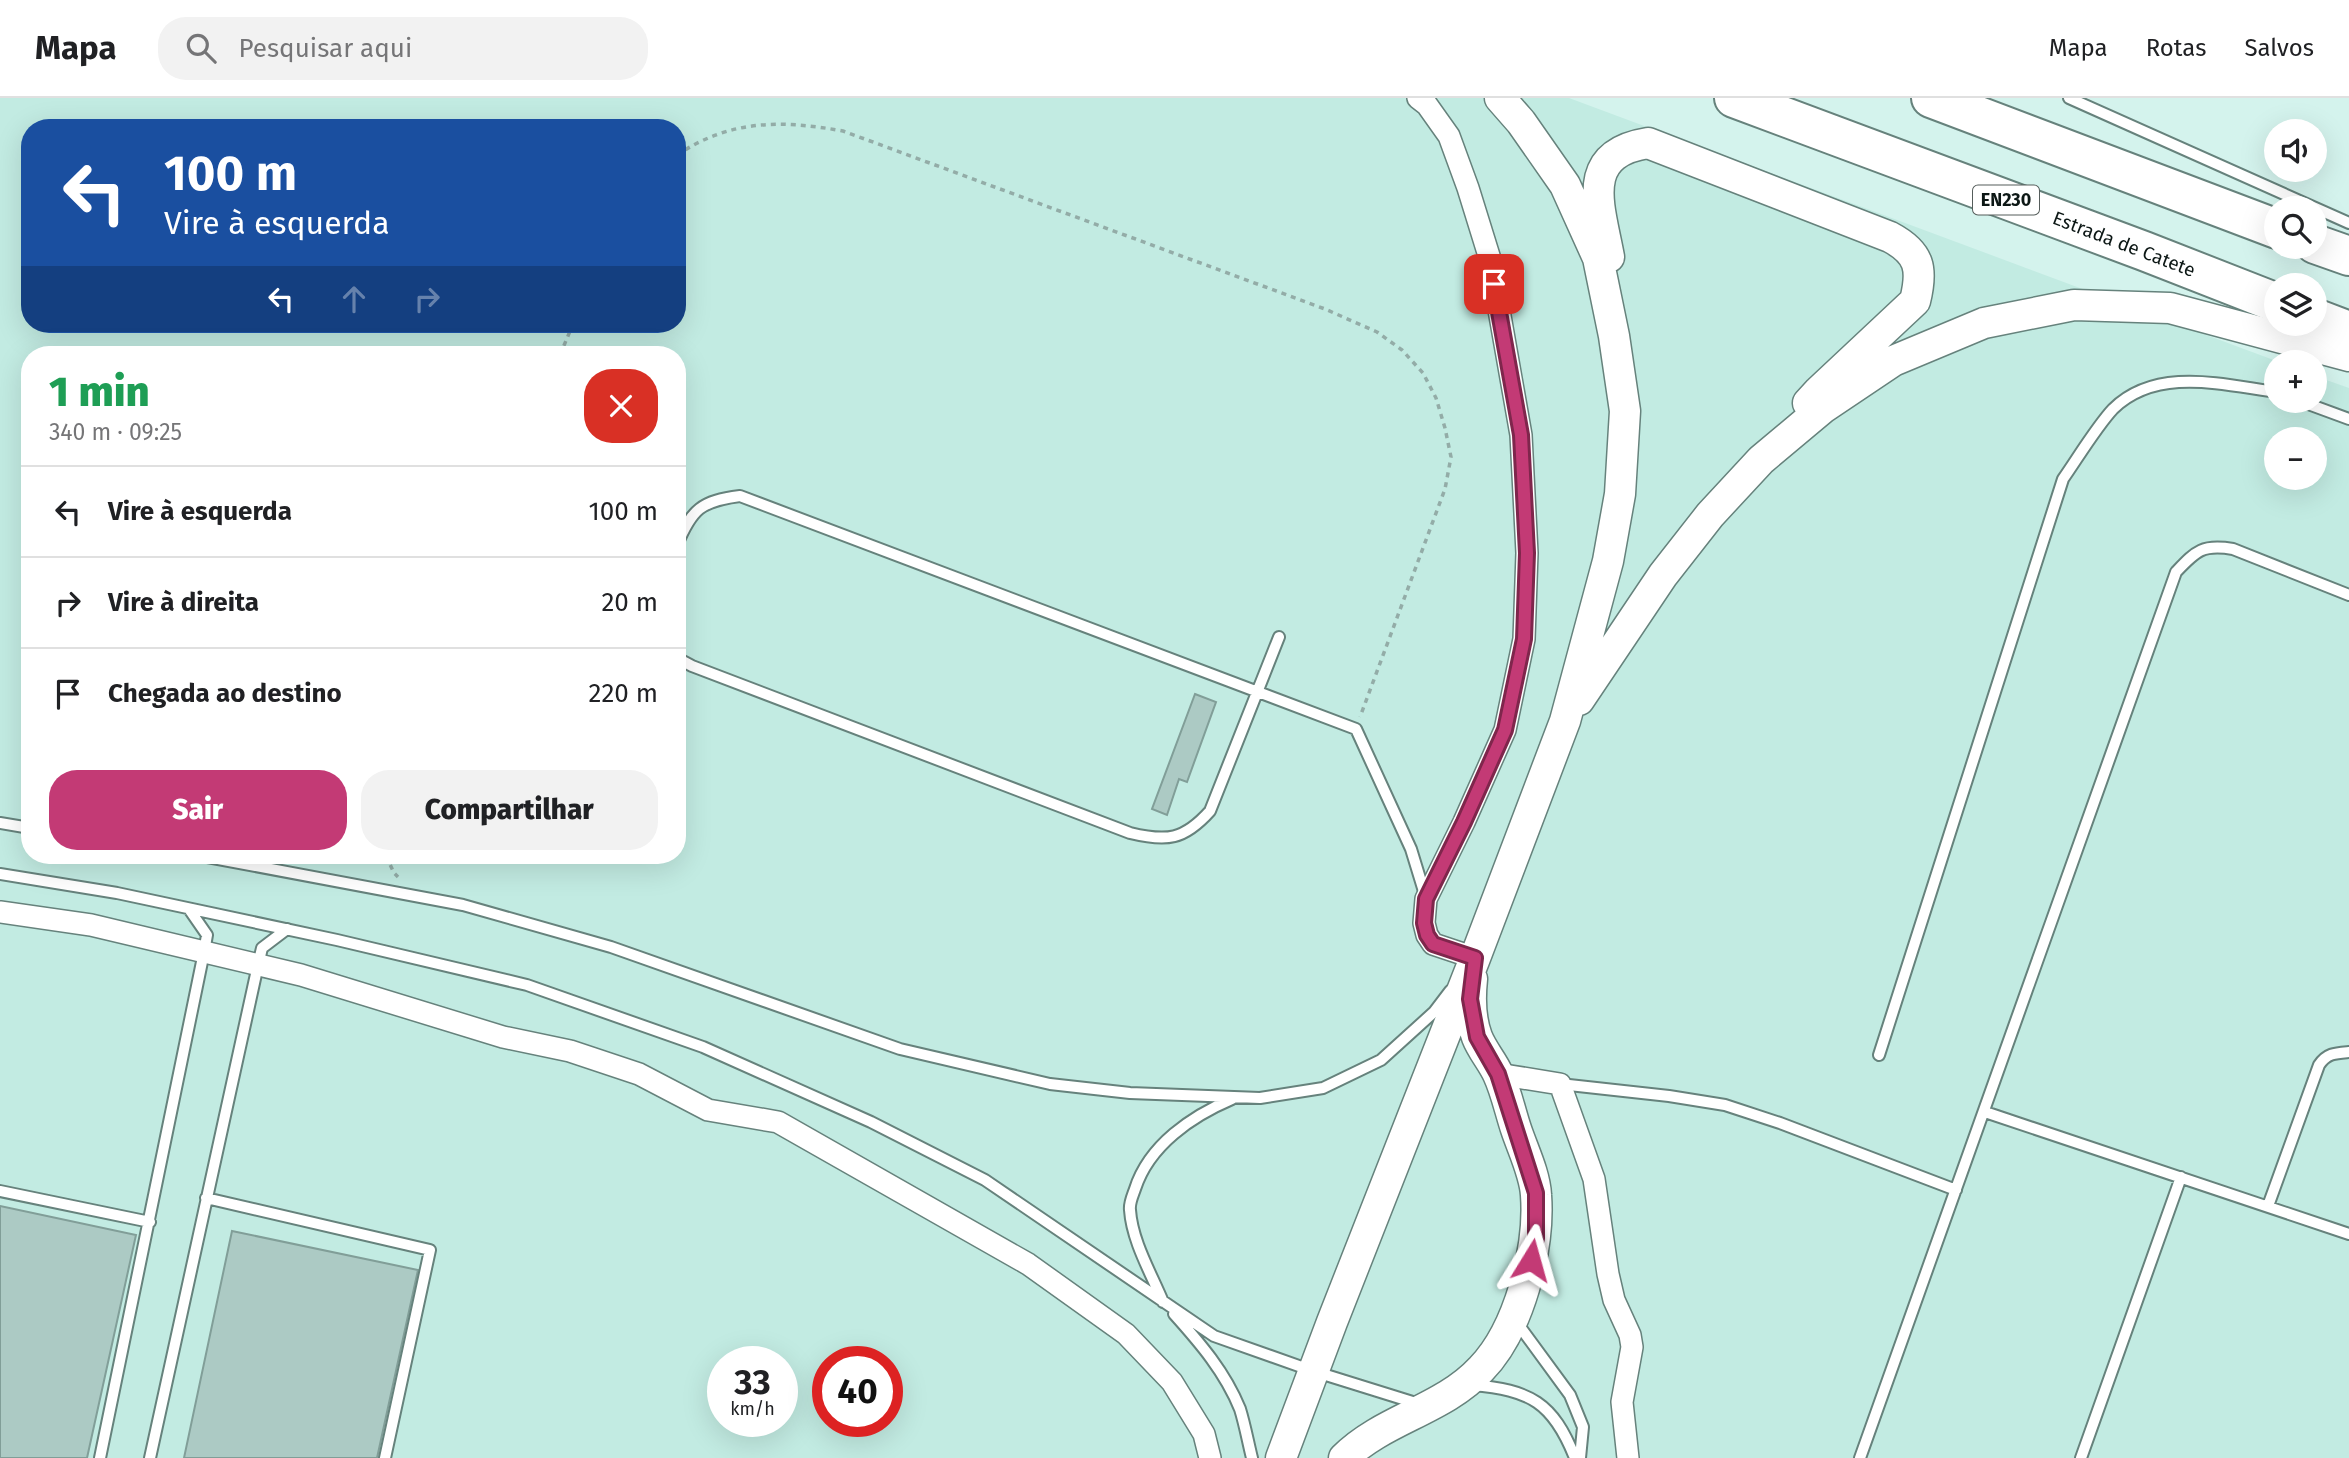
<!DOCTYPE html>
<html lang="pt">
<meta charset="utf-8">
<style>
:root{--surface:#fff;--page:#f2f2f2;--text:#202124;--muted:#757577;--line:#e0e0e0;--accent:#c33a75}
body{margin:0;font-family:"Fira Sans",sans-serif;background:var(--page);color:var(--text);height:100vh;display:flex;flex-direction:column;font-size:26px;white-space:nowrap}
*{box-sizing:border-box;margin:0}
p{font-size:23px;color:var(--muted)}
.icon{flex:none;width:38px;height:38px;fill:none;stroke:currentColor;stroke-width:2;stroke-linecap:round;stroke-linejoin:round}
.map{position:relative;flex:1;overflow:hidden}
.side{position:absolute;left:21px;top:248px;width:665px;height:518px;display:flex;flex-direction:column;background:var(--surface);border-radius:28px;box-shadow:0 7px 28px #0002}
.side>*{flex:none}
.guide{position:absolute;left:21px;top:21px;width:665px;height:214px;border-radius:28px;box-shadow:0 7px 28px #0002;background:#1a4fa0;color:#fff;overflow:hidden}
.buttons{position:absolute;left:2264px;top:21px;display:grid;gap:14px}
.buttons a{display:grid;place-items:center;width:63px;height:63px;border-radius:50%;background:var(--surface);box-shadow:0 7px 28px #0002;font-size:35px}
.speed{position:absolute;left:707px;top:1248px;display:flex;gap:14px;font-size:35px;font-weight:700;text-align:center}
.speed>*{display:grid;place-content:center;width:91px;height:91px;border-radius:50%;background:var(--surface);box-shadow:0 7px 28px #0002;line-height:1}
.speed small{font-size:18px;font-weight:400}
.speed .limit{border:10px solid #d22;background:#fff;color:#111}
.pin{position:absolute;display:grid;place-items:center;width:60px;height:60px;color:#fff;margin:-30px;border-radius:14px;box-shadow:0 4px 10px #0006}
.me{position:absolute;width:77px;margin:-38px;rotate:8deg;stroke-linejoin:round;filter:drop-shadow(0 0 5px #0008)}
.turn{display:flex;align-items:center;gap:24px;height:147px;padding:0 28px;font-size:32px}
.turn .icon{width:91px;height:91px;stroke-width:2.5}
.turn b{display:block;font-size:49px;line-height:60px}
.lanes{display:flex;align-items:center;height:66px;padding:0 28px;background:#0003;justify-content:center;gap:35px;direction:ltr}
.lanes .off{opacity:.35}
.round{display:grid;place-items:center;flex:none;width:74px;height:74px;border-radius:28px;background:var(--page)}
.summary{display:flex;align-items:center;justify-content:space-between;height:119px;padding:0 28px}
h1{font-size:42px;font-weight:800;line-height:52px;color:#1e9e55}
.action{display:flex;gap:14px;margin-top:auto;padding:14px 28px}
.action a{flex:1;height:80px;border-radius:28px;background:var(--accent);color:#fff;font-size:28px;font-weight:800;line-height:80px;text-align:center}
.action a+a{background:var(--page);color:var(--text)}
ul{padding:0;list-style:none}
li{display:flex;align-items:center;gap:21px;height:91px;padding:0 28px;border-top:2px solid var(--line)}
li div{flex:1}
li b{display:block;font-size:26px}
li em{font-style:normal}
header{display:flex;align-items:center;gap:42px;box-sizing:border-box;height:98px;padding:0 35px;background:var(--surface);border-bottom:2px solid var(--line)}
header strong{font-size:33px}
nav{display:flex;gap:38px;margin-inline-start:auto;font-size:24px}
.search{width:490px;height:63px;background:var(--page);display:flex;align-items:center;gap:18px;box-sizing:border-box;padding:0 24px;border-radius:28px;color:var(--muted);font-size:26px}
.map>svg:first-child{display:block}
</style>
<header>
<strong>Mapa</strong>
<div class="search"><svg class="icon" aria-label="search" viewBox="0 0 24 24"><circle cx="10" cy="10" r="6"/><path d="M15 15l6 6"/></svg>Pesquisar aqui</div>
<nav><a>Mapa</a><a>Rotas</a><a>Salvos</a></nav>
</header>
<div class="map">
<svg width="2349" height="1360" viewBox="0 0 2349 1360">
<rect width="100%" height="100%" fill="#d4f3ed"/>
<!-- built -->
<path fill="#c2ebe2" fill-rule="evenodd" d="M0,0H1569L2279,264H2277V303H2315V278L2349,290V1360H0ZM30,30H677V226H30ZM30,257H677V758H30ZM2277,341H2315V380H2277ZM723,1264H782V1323H723ZM828,1264H887V1323H828Z"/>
<!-- building -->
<path fill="#accac4" stroke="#819e98" stroke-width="2" d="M1195,596L1216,604L1187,684L1179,681L1167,717L1152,711Z
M0,1108L136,1137L87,1360H0Z
M232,1133L418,1172L377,1360H184Z"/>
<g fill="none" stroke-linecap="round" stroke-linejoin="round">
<defs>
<path id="lane" d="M2069,0L2349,125
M2300,303L2349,321
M677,447C692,411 701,403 740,398L1356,631L1411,751L1426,800
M677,560L692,568L1130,735C1167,744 1184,742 1210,713L1279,539
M0,725L30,730
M202,758L463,807L611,849L900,951L1050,986L1130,995L1260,1000L1323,990L1381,962L1434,914L1450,893
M0,776L117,795L337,842L527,887L703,949L871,1024L985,1082L1214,1238L1313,1273L1419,1306
M1879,957L2063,381C2077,361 2097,328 2113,311C2157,268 2223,287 2277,294
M1560,986L1669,998L1725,1007L1780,1025L1956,1092
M1985,1014L2349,1136
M0,1093L150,1124
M206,1100L430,1152L385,1360
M2268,1108L2319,967C2327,955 2336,955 2349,954
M1163,1204C1151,1175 1132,1143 1130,1112C1129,1105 1133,1097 1135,1091C1149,1047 1192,1018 1232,1001
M1174,1216C1200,1245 1225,1274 1240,1311C1245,1327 1248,1344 1252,1360
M1515,1222L1570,1297L1583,1329L1580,1360
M1472,1287C1530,1292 1553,1304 1575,1360
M100,1360L204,854L207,837L189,811
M150,1360L258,867L262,850L287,831
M1860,1360L2176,474C2196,453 2202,446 2233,451L2349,497
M2081,1360L2181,1079"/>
<path id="street" d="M1418,0L1427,7L1449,38L1468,90L1490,161L1521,337L1527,455L1524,541L1505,632L1464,724L1426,801L1424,825L1427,837L1433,846L1475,860
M0,814L91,827L301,877L503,939L570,953L639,976L708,1012L778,1024L1028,1166L1126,1236L1172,1284L1204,1336L1210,1360
M1498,976L1560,986L1594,1081L1608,1176L1614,1202L1630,1237L1632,1249L1622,1304L1628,1360"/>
<path id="secondary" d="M1609,159C1600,109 1578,56 1648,45L1890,139C1920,155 1923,171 1915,203L1819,293L1808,305
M1579,602L1663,477L1710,417L1761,362L1823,310L1893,263L1984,225L2074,207L2170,210L2349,258
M1281,1360L1332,1224L1475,860L1565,623L1608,463L1620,396L1625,313L1614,238L1598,160L1565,87L1521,24L1500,0
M1344,1360C1383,1321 1443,1312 1481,1271C1519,1232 1540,1151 1536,1097C1535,1076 1523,1052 1516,1031C1510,1013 1506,993 1498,976C1492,963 1482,952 1477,939C1470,920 1470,900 1472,881"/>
<path id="highway" d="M1734,0L2144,153L2277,205
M1931,0L2277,131
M2315,146L2349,158
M2315,220L2349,233"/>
</defs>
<!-- lane casing -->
<use href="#lane" stroke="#66827c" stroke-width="14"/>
<!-- street casing -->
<use href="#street" stroke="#66827c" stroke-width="24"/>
<!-- secondary casing -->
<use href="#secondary" stroke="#66827c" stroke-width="33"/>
<!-- highway casing -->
<use href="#highway" stroke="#66827c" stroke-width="42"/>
<!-- path -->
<path stroke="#93aca7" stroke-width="3.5" stroke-dasharray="5 5" stroke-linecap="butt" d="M677,57C731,21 782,22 843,33L1325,211L1377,234L1402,252L1423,275L1436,300L1445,330L1451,359L1445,391L1360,619
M560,257L573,226
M386,758L394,775L398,779"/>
<!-- lane -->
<use href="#lane" stroke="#fff" stroke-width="10"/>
<!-- street -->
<use href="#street" stroke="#fff" stroke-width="21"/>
<!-- secondary -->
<use href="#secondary" stroke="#fff" stroke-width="30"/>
<!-- highway -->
<use href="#highway" stroke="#fff" stroke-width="38"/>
</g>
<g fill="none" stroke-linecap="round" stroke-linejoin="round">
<defs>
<path id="route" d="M1494,186L1521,337L1527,455L1524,541L1505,632L1464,724L1426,801L1424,825L1427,837L1433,846L1475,860L1470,901L1477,939L1498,976L1536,1095V1140L1531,1162"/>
</defs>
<!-- route casing -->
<use href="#route" stroke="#7f264c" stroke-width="18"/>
<!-- route -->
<use href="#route" stroke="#c33a75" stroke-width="12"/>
</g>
<g text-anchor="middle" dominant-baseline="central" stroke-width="5" stroke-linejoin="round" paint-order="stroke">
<!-- shield labels -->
<rect fill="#fff" stroke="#555d5b" stroke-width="2" x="1973" y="87.5" width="66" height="29" rx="5"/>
<g font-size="18" font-weight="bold" fill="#0c1715">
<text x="2006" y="102">EN230</text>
</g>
<!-- street labels -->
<g font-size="19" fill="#0c1715" stroke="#fff">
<text transform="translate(2124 146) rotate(21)">Estrada de Catete</text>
</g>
</g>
</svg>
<div class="buttons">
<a><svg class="icon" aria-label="sound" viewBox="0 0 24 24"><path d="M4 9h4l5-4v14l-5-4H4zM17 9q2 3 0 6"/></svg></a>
<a><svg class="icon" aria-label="search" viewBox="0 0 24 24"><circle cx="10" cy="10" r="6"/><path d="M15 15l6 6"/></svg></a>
<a><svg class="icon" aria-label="layers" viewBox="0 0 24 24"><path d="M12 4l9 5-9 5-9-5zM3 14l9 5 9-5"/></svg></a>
<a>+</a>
<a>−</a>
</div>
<div class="speed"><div>33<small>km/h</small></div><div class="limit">40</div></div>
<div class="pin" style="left:1494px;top:186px;background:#d93025"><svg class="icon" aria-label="arrive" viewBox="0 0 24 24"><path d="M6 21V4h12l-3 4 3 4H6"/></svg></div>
<svg class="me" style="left:1531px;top:1162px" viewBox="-20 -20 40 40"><path d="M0-17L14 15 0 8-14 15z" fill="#c33a75" stroke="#fff" stroke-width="4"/></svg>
<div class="guide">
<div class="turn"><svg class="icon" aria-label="left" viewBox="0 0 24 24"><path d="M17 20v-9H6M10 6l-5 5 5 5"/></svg><div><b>100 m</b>Vire à esquerda</div></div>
<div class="lanes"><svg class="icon" aria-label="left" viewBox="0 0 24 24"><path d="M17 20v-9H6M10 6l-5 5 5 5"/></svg><svg class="icon off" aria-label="ahead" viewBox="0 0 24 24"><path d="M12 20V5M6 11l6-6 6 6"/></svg><svg class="icon off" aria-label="right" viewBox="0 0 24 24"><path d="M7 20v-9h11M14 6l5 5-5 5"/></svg></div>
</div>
<section class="side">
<div class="summary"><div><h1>1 min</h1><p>340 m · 09:25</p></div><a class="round" style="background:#d93025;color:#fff"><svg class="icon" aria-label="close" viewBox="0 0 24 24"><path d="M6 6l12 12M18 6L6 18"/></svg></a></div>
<ul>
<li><svg class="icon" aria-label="left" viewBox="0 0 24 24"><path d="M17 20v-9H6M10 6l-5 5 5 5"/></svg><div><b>Vire à esquerda</b></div><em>100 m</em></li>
<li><svg class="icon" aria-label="right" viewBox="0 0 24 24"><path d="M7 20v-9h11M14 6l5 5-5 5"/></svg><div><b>Vire à direita</b></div><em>20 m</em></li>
<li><svg class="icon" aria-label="arrive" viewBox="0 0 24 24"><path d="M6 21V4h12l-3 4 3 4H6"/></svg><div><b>Chegada ao destino</b></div><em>220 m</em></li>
</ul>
<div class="action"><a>Sair</a><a>Compartilhar</a></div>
</section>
</div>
